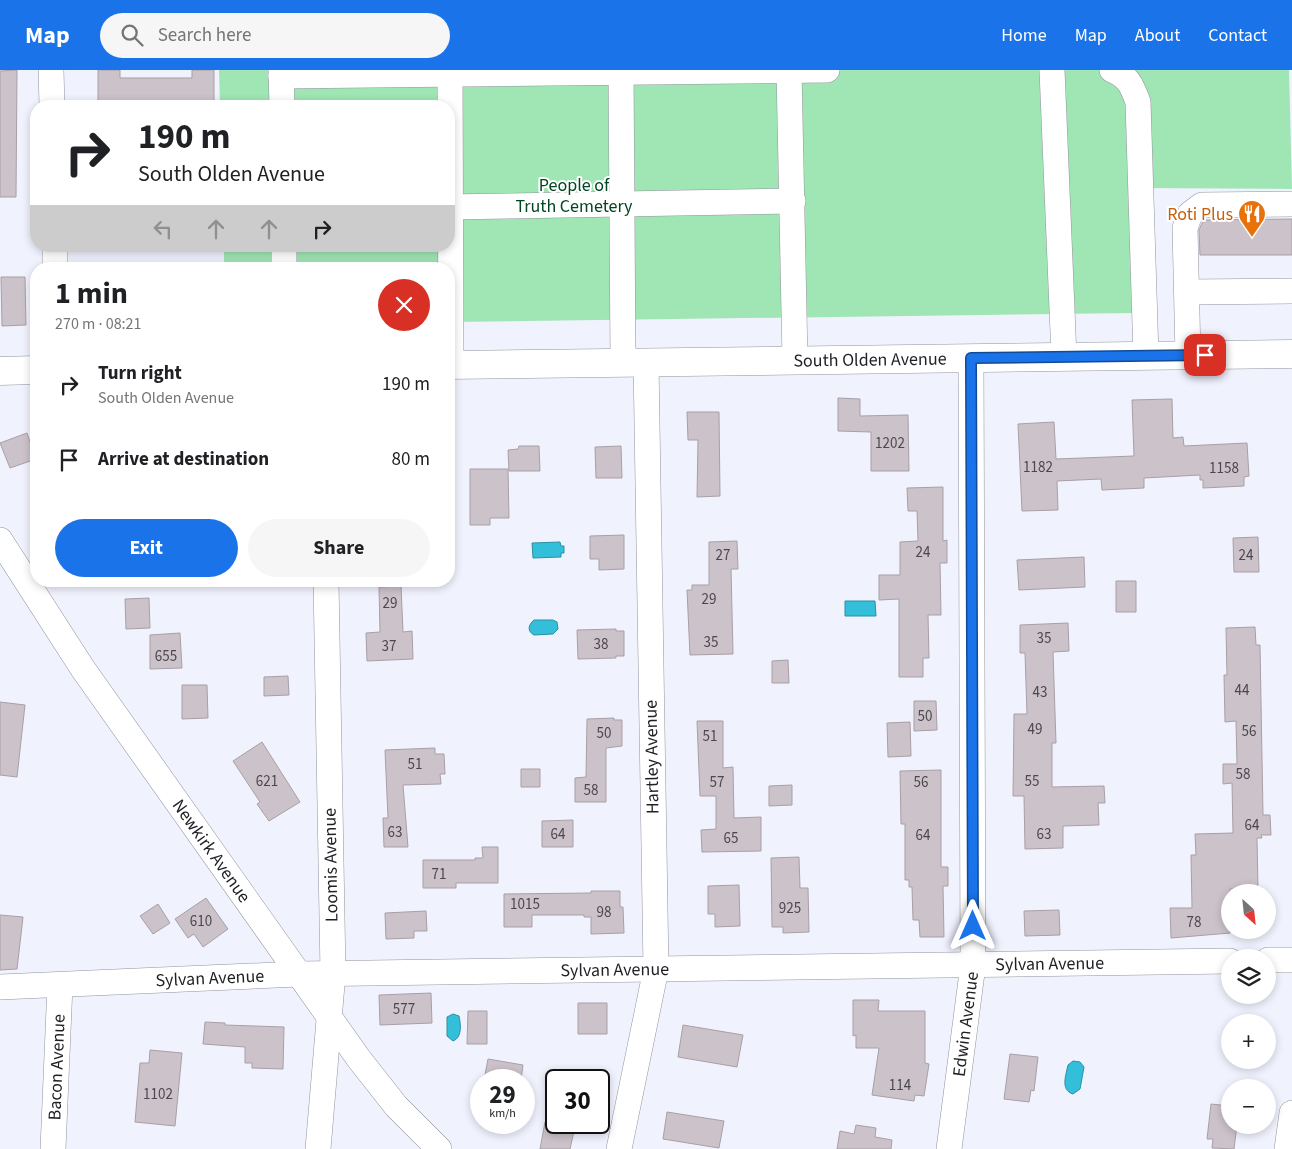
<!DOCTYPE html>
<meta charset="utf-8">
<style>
:root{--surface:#fff;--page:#f6f6f6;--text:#202124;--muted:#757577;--accent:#1a73e8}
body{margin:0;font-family:"Source Sans 3",sans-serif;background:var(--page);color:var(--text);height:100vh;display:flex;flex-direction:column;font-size:19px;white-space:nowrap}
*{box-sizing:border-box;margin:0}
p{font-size:16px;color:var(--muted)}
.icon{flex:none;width:28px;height:28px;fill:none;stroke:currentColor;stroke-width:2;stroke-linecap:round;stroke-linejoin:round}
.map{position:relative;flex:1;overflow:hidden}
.drawer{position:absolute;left:30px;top:192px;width:425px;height:325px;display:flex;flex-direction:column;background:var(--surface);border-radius:20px;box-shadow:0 2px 8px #0003}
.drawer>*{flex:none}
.top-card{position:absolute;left:30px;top:30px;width:425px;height:152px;border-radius:20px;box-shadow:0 2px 8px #0003;background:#fff;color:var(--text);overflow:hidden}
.needle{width:32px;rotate:153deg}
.tools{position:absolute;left:1221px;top:814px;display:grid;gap:10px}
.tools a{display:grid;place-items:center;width:55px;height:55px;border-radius:50%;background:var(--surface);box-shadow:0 2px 8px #0003;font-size:25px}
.speed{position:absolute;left:470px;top:999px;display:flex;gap:10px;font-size:25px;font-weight:700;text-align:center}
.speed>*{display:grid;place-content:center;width:65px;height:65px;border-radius:50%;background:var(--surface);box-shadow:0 2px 8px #0003;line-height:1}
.speed small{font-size:12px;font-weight:400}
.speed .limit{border:2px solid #111;border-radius:8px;background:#fff;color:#111}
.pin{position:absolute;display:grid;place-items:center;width:42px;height:42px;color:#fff;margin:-21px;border-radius:10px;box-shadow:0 2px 8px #0006}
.me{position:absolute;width:55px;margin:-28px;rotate:0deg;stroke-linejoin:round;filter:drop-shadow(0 0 4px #0008)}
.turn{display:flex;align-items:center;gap:18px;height:105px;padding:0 25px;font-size:22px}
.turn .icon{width:65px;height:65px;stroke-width:2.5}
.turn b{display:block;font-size:35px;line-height:42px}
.lanes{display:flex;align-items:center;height:48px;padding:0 25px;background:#0003;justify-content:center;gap:25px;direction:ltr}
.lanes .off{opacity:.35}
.round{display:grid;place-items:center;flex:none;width:52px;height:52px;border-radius:26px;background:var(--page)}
.overview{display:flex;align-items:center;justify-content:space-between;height:85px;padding:0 25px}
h1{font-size:30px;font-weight:700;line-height:38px}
.action{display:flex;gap:10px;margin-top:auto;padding:10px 25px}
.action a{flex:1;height:58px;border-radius:30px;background:var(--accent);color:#fff;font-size:20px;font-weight:700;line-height:58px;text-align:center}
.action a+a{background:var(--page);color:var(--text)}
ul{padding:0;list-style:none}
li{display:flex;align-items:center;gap:15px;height:75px;padding:0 25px}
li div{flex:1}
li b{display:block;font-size:19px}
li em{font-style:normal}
header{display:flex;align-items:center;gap:30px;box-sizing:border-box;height:70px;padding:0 25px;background:var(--accent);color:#fff}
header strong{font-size:24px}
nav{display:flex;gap:28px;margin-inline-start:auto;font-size:18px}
.search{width:350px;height:45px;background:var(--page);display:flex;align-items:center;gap:12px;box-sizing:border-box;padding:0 18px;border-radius:28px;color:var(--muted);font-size:19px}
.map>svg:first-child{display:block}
</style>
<header>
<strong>Map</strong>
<div class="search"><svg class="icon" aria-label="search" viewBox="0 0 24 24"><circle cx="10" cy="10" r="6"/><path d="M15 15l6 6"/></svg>Search here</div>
<nav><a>Home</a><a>Map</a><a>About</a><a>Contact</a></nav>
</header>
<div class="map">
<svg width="1292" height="1079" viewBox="0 0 1292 1079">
<rect width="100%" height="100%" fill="#f0f2fe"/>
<!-- green -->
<path fill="#a0e5b4" d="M219,0H1289L1292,119L1135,118L1136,243L449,252V199H224V176H449V36H220Z"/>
<!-- water -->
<path fill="#33bfd9" stroke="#2d8fa3" d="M560,472L561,476H564V483H561V487L533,488L532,473Z
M845,531H875L876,546H845Z
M534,550H553L557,552L558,559L553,564L534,565C527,561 528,555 534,550Z
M453,944L459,946C461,955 462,968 453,971L447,966V947Z
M1073,991L1080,992L1084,997L1080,1019L1073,1024C1060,1020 1066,1005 1068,995Z"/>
<!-- building -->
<path fill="#ccc2ca" stroke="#a99fa6" d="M17,0L16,127H0V1Z
M98,0H120V8H192V0H214V36H98Z
M1292,149V185H1200L1199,160L1202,153L1206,150Z
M1,207H25L26,255L2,256Z
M838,328L860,329V346L908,345L909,401H871V362L838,361Z
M1172,329L1173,368L1183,367L1184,376L1247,373L1249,406L1244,407V416L1203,418V410H1200V405L1144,408V418L1102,420L1101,409L1057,411L1058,440L1022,441L1018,354L1054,352L1056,389L1134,386L1132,330Z
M687,342H719L720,426L697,427L698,370H688Z
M27,363L36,389L10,398L0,373Z
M519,376H539L540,401H509L508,380L518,379Z
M621,376L622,408H596L595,377Z
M470,399H508L509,448H490V455H470Z
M943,417V471L947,470V493H940L941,545H928L929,588H923V607H899V529L879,530V505H900V472L918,471L917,441H908L907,418Z
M624,465V499L599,500V489H590V466Z
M1258,467L1259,502H1234L1233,468Z
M737,471L738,499H731L733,584L690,585L687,520H692V515H709V472Z
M1084,487L1085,517L1019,520L1017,490Z
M1116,511H1136V542H1116Z
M401,516L403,562L412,561L413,589L367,591L366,563L380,562L379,517Z
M149,528L150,558L126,559L125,529Z
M1068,553L1069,581L1053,582L1056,673H1052V717L1104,716L1105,733H1098L1099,755L1063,756V778L1025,779L1024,726H1013L1014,644H1027L1025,583H1020V555Z
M1255,557L1256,575H1260L1263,745H1270L1271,765H1261L1262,768H1257L1258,818L1230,819V863L1171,868L1170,838H1192L1191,785H1196L1195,764L1233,763L1232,713L1223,714V694H1237L1236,651L1225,652L1224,605H1227L1226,558Z
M616,559V561H624V586H616V588L578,589L577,560Z
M180,563L182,598L150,599V565Z
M788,590L789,613H772V591Z
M288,606L289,625L264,626V607Z
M182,615H207L208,648L182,649Z
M914,631H936L937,660L914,661Z
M0,632L25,635L17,707L0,705Z
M614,648V650H622V676L606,678V732H575V708L586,707L587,649Z
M697,651H723V698L733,697L734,748L761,747V781L702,782L701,760L716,759V726H700Z
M910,652L911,686L888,687L887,653Z
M262,672L300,732L269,751L257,734L260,732L233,691Z
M435,678V684H444L445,704H440L441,714L403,715L408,777H384L383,748H388L385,680Z
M521,699H540V717H521Z
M941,700V797H948V816H943L944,867H920L919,850H913L912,817H909V810H905V754H901L900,701Z
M792,715V735L769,736V716Z
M573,750V777H542V751Z
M482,777H498V813H456V818H423V790H475V788H483Z
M799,787L800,818H808L809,862L783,863V857H772L771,788Z
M739,815L740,856L715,857V844H708V816Z
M591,821H620V837H623L624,863L591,864V847H584V845H532V857H504V824L591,823Z
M206,828L228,859L203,877L194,864L188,868L175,849Z
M158,834L170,853L153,864L140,846Z
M1059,840L1060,865L1025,866L1024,841Z
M426,841L427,861H414V868L386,869L385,843Z
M0,845L23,847L17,899L0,900Z
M431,923L432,953L380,955L379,925Z
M853,930H879L878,941H925V993L929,994L924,1026L915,1025L914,1031L872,1025L879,978H856V965L853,966Z
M578,933H607V964H578Z
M468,941H487V974H467Z
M205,952L225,953V955L284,957L283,999L252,998V993H245V977L203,974Z
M683,955L743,965L737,997L678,987Z
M150,980L182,983L175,1056L135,1052L140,993H149Z
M1010,984L1038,987L1034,1021L1031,1020L1029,1032L1004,1029Z
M488,989L523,995L521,1010H484Z
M1211,1034L1230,1036V1055H1237L1234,1079L1212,1078L1213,1069H1207Z
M667,1042L724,1051L719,1078L663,1069Z
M545,1052H576L570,1079H540Z
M856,1055L876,1058L875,1067L892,1070L891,1079H837L840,1061L854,1064Z"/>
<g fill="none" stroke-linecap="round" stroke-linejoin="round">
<defs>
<g id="minor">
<path d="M51,0L52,36"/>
<path d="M281,0L282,36"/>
<path d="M450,0L451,295"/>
<path d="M621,0L623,292"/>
<path d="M789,0L795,290"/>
<path d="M1052,0L1064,287"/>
<path d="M1112,0C1129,7 1132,16 1138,32L1146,286"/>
<path d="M281,6L827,0"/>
<path d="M449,137L793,131"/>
<path d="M55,176V199"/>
<path d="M284,176V199"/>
<path d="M1187,222L1292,221"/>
<path d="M1188,286L1185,158L1190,144L1202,135L1292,134"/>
<path id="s1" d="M0,470L83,599L359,989L396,1036L439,1079"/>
<path d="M1268,890H1292"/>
<path id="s2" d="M0,917L299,904L1230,891"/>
<path id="s3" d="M53,1079L60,915"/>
<path d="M318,1079L333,903L326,511"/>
<path d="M619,1079L656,899L646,292"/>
<path id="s4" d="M949,1079L973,895L971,288"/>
<path d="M1287,1079L1292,1043"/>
</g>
<g id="major">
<path id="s5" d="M449,295L1292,284"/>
<path d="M0,301L36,300"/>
</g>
</defs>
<!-- minor casing -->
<use href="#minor" stroke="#92949f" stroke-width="26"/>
<!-- major casing -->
<use href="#major" stroke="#92949f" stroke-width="29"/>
<!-- minor -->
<use href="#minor" stroke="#fff" stroke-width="25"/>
<!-- major -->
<use href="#major" stroke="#fff" stroke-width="28"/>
</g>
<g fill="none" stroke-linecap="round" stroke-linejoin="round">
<defs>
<path id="route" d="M973,856L971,288L1205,285"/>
</defs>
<!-- route casing -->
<use href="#route" stroke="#114b97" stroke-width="12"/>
<!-- route -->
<use href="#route" stroke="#1a73e8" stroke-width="9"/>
</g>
<!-- icons -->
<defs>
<symbol id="restaurant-pin" viewBox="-11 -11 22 30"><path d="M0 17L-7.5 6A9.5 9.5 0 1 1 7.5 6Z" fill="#e8710a" stroke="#fff"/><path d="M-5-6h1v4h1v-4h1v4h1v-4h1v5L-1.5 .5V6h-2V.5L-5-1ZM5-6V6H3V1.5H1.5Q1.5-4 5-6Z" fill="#fff"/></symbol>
</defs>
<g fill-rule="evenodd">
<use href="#restaurant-pin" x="1236" y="128" width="32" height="43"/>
</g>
<g text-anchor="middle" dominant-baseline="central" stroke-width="4" stroke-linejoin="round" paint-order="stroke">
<!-- number labels -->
<g font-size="15" fill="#4a484e">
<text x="890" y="373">1202</text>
<text x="1038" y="397">1182</text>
<text x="1224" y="398">1158</text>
<text x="923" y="482">24</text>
<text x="723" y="485">27</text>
<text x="1246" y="485">24</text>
<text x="709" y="529">29</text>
<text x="390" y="533">29</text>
<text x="1044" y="568">35</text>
<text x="711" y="572">35</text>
<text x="601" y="574">38</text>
<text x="389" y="576">37</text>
<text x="166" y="586">655</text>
<text x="1242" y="620">44</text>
<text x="1040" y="622">43</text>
<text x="925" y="646">50</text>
<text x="1035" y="659">49</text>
<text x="1249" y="661">56</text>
<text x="604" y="663">50</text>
<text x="710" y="666">51</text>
<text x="415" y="694">51</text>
<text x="1243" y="704">58</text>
<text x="267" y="711">621</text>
<text x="1032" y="711">55</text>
<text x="717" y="712">57</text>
<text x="921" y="712">56</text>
<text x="591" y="720">58</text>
<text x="1252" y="755">64</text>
<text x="395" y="762">63</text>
<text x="558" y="764">64</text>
<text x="1044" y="764">63</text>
<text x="923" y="765">64</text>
<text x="731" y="768">65</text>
<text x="439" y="804">71</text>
<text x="525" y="834">1015</text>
<text x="790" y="838">925</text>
<text x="604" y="842">98</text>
<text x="201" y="851">610</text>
<text x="1194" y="852">78</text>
<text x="404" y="939">577</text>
<text x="900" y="1015">114</text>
<text x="158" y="1024">1102</text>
</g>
<!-- park labels -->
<g font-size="18" fill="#004621" stroke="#fff">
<text x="574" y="115">People of<tspan x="574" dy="21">Truth Cemetery</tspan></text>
</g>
<!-- food labels -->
<g font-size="18" fill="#c56008" stroke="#fff" text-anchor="end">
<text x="1233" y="144">Roti Plus</text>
</g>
<!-- street labels -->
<g font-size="18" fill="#1f2024" stroke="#fff">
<text stroke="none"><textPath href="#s5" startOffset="421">South Olden Avenue</textPath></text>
<text transform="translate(652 687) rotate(-91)">Hartley Avenue</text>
<text stroke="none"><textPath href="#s1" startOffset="376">Newkirk Avenue</textPath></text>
<text transform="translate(331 795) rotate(-91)">Loomis Avenue</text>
<text stroke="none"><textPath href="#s2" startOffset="1050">Sylvan Avenue</textPath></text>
<text stroke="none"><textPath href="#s2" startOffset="615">Sylvan Avenue</textPath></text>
<text stroke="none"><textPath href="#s2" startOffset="210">Sylvan Avenue</textPath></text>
<text stroke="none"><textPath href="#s4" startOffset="126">Edwin Avenue</textPath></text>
<text stroke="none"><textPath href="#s3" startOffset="82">Bacon Avenue</textPath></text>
</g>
</g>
</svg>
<div class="tools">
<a><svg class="needle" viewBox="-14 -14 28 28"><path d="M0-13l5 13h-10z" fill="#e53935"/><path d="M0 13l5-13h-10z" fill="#757577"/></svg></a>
<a><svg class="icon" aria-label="layers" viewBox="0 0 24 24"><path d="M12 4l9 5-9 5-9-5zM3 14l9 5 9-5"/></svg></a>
<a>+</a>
<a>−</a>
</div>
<div class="speed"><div>29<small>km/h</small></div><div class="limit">30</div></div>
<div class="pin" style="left:1205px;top:285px;background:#d93025"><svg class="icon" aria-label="arrive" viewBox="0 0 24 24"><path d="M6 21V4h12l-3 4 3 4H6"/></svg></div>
<svg class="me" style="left:973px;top:856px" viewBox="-20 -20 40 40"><path d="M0-17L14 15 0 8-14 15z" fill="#1a73e8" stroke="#fff" stroke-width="4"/></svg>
<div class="top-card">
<div class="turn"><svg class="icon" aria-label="right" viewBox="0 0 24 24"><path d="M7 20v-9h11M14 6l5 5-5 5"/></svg><div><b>190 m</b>South Olden Avenue</div></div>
<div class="lanes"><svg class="icon off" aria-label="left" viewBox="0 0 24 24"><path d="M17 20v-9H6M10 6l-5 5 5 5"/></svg><svg class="icon off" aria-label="ahead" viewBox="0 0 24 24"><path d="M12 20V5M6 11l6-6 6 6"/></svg><svg class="icon off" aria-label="ahead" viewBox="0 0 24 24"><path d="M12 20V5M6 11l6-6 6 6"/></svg><svg class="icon" aria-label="right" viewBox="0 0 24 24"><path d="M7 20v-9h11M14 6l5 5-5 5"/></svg></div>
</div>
<section class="drawer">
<div class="overview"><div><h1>1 min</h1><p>270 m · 08:21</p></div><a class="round" style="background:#d93025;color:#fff"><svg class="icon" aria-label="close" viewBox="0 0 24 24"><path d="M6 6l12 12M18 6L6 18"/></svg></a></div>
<ul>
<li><svg class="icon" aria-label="right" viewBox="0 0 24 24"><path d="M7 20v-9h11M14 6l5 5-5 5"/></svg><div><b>Turn right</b><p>South Olden Avenue</p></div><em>190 m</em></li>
<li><svg class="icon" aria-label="arrive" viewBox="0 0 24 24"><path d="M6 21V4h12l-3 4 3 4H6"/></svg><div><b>Arrive at destination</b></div><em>80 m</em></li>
</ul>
<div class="action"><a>Exit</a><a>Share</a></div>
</section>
</div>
